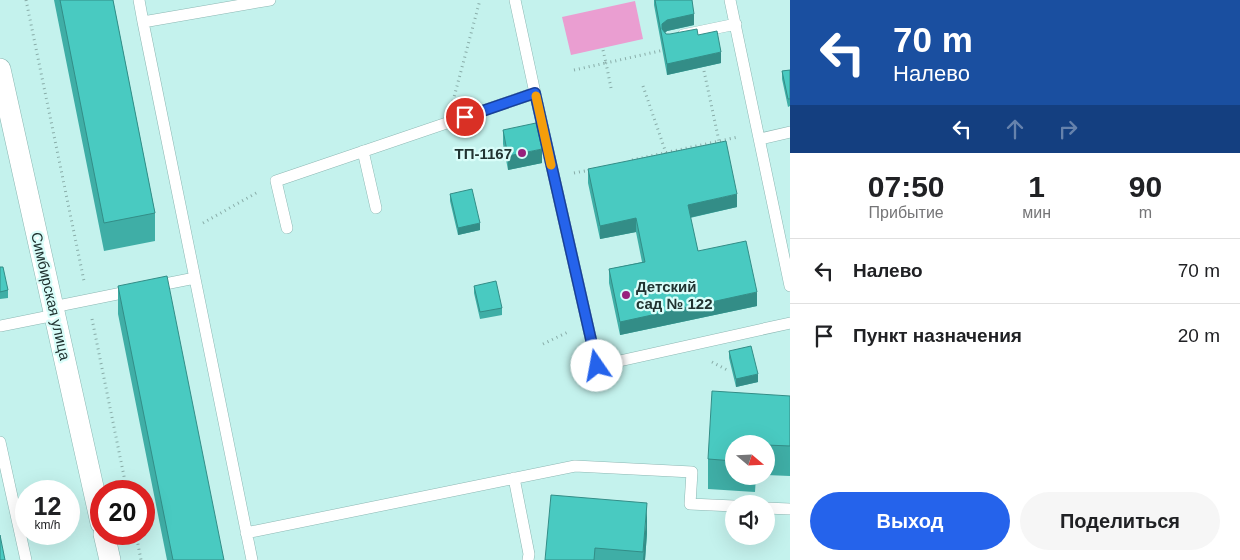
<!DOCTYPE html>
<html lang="ru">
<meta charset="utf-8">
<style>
:root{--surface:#fff;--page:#f6f6f6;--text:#202124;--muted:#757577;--line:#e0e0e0;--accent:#2563eb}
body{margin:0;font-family:Helvetica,sans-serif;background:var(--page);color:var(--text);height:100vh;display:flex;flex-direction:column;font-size:19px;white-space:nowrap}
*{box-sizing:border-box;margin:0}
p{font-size:16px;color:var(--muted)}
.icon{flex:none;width:28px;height:28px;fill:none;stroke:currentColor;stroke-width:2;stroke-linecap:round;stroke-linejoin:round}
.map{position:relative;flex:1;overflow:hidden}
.panel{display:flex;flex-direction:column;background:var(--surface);width:450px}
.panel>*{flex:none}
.guide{background:#1a4fa0;color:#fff;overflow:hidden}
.needle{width:32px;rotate:109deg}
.controls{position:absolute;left:725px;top:435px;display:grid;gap:10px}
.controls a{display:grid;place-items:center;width:50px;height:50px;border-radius:50%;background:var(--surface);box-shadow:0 5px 20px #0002;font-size:25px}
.speed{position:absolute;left:15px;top:480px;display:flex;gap:10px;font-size:25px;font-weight:700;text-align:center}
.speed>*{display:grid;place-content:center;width:65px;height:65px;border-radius:50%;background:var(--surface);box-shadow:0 5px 20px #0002;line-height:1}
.speed small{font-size:12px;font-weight:400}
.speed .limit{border:8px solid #d22;background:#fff;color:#111}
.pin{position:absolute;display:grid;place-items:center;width:42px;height:42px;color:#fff;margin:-21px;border:2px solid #fff;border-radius:50%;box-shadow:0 1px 5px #0007}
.me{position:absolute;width:55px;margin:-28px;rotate:348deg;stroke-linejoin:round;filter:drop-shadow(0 0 4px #0008)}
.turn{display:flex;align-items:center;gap:18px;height:105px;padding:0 20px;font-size:22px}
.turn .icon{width:65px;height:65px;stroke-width:2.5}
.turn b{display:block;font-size:35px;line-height:42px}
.lanes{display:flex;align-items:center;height:48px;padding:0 20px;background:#0003;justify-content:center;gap:25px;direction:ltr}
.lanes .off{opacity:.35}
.eta{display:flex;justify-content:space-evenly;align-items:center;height:85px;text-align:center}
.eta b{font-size:30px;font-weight:600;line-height:35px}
.action{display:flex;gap:10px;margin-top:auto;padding:10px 20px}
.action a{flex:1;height:58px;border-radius:30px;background:var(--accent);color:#fff;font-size:20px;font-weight:600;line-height:58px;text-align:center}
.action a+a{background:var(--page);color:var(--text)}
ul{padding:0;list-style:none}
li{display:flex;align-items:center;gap:15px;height:65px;padding:0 20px;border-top:1px solid var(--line)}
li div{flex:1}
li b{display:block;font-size:19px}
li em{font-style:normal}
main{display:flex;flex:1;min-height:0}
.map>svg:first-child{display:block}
</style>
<main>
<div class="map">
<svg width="790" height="560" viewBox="0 0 790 560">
<rect width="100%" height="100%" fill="#c4f2ed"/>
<!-- park -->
<path fill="#ea9ed1" d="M635,1L643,39L571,55L562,17Z"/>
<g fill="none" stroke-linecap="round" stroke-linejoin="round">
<defs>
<path id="lane" d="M139,0L143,22L270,0
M730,0L790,286
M143,22L252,560
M683,35L736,24
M535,93L597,366L790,323
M760,139L790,132
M363,151L376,208
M287,228L276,181L535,93L515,0
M155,286L195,278
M53,307L132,291
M0,326L55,315
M0,442L26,560
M514,478L529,554L528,560
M766,508L790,509
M246,533L575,466L692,472L690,504L734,506"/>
<path id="street" d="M0,69L101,523
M104,534L110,560"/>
</defs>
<!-- lane casing -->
<use href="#lane" stroke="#8cb7b3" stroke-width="12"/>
<!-- street casing -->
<use href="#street" stroke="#8cb7b3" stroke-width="22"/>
<!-- path -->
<path stroke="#89ada9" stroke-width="3" stroke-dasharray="1 4" stroke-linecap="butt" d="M26,0L84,281
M574,70L606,63L603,50
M704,71L719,141
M643,86L666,153
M611,88L606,63L664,50L665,48
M453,101L480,0
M632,160L738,137
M574,173L590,170
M203,223L258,192
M92,319L127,491
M543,344L568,332
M712,362L729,371
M136,534L141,560"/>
<!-- lane -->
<use href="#lane" stroke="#fff" stroke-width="11"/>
<!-- street -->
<use href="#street" stroke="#fff" stroke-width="21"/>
</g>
<!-- wall -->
<path fill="#3faea6" d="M54,0H113L155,213V241L104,251Z
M654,0H692L694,25L667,31L665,33L666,34L698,35L721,63L667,75L654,5Z
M790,70V106L788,107L782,79V71Z
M503,130L542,163L508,170L503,144Z
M588,169L737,207L690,218L698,251L757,306L620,335L609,283V269L642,262L636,232L600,239L588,183Z
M450,194L480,230L458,235L450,201Z
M0,267L8,290V298L0,299Z
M118,286L224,560H167L118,314Z
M474,286L502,308V315L480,319L474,293Z
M729,351L758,382L736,387L729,358Z
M790,396V476L766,475V444H734V476H756L755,492L708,489V459Z
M647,533L645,560H545Z"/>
<!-- shaded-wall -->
<path fill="#338d87" d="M694,14V25L667,31L662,35V40V24L667,20Z
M721,52V63L667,75V64Z
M542,149V163L508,170V156Z
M737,194V207L688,218V205Z
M636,218V232L600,239V226Z
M480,223V230L458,235V228Z
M757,292V306L620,335V322Z
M758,374V382L736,387V379Z
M647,503V533L645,560H643Z"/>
<!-- building -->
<path fill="#49cac1" stroke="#338d87" d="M60,0H113L155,213L104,223Z
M655,0H692L694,14L667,20L662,24V29L666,34H670L697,29L698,35L717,31L721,52L667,64Z
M790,70V99H788L782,71Z
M536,123L542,149L508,156L503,130Z
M726,141L737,194L688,205L698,251L746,241L757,292L620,322L609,269L645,262L636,218L600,226L588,169Z
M472,189L480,223L458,228L450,194Z
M0,267H3L8,290L0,292Z
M167,276L224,560H173L118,286Z
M496,281L502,308L480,312L474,286Z
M751,346L758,374L736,379L729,351Z
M712,391L790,396V446L766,445V444H734V461L708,459Z
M551,495L647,503L643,552L595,548L594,560H545Z
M0,535L5,560H0Z"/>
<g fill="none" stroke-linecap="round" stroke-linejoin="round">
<defs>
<path id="route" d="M465,117L535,93L597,366"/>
</defs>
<!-- route casing -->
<use href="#route" stroke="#184099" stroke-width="12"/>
<!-- route -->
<use href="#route" stroke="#2563eb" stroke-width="9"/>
<!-- slow -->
<path stroke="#f59e0b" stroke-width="9" d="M536,96L551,165"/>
</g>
<!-- markers -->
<g fill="#98217c" stroke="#d9fdf9" stroke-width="2">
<circle cx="522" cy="153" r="5"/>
<circle cx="626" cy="295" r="5"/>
</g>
<g text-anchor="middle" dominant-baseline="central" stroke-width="4.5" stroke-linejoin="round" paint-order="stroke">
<!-- poi labels -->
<g font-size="15" font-weight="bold" fill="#213331" stroke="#d9fdf9" text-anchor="end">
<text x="512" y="153">ТП-1167</text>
<text x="636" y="286" text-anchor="start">Детский<tspan x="636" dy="17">сад № 122</tspan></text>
</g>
<!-- street labels -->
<g font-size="15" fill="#213331" stroke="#d9fdf9">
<text transform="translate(51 296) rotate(77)">Симбирская улица</text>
</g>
</g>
</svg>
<div class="controls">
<a><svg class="needle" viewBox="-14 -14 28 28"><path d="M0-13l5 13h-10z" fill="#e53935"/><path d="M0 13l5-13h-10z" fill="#757577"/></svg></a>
<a><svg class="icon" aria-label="sound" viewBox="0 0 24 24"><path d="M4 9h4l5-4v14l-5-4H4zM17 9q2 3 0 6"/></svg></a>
</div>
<div class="speed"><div>12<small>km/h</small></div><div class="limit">20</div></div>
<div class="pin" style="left:465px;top:117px;background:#d93025"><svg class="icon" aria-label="arrive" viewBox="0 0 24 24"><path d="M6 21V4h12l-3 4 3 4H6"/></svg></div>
<svg class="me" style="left:597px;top:366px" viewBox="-20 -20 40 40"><circle r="19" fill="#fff"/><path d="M0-13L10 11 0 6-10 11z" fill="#2563eb"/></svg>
</div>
<section class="panel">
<div class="guide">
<div class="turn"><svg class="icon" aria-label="left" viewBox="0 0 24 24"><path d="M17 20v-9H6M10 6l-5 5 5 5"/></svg><div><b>70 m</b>Налево</div></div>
<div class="lanes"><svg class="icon" aria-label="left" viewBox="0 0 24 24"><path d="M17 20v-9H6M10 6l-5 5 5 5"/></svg><svg class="icon off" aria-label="ahead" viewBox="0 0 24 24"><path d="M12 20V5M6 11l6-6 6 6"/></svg><svg class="icon off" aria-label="right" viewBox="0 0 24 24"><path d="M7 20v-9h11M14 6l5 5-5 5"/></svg></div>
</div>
<div class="eta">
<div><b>07:50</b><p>Прибытие</p></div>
<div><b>1</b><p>мин</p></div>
<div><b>90</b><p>m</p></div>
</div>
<ul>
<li><svg class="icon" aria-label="left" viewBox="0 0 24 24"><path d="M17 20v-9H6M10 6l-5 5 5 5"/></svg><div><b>Налево</b></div><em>70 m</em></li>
<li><svg class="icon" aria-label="arrive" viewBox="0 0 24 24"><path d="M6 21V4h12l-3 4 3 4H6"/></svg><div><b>Пункт назначения</b></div><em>20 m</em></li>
</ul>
<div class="action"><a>Выход</a><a>Поделиться</a></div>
</section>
</main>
